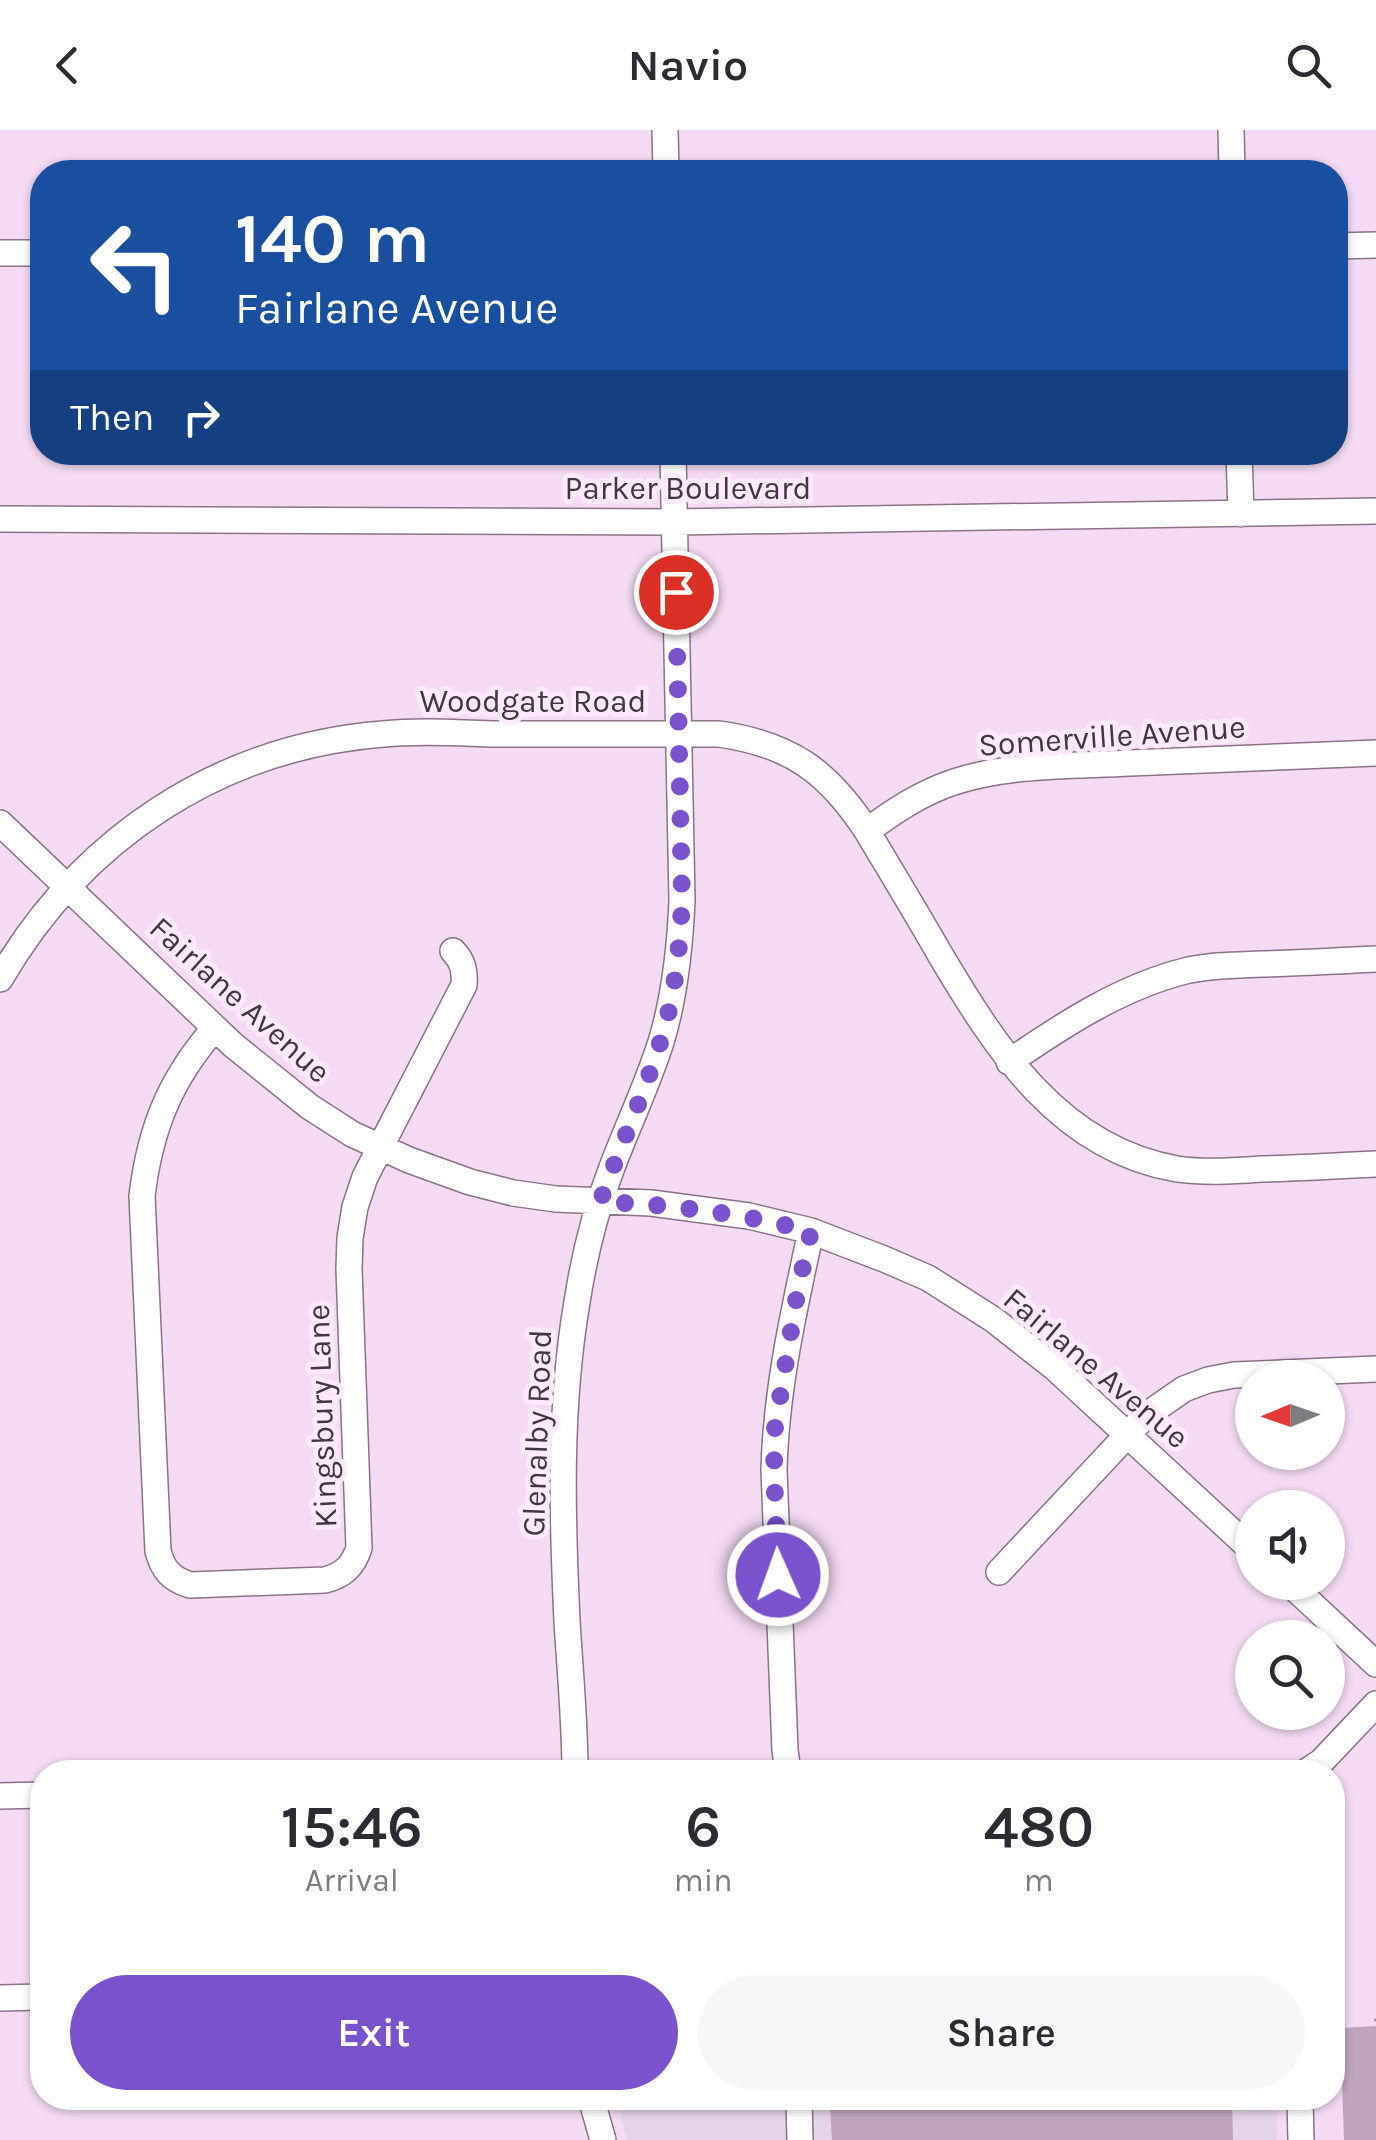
<!DOCTYPE html>
<style>
:root{--surface:#fff;--page:#f7f7f7;--text:#2b2b33;--muted:#7c7c81;--accent:#7a53cc}
body{margin:0;font-family:Karla,sans-serif;background:var(--page);color:var(--text);height:100vh;display:flex;flex-direction:column;font-size:38px;white-space:nowrap}
*{box-sizing:border-box;margin:0}
p{font-size:32px;color:var(--muted)}
.icon{flex:none;width:55px;height:55px;fill:none;stroke:currentColor;stroke-width:2;stroke-linecap:round;stroke-linejoin:round}
.map{position:relative;flex:1;overflow:hidden}
.side{position:absolute;left:30px;top:1630px;width:1315px;height:350px;display:flex;flex-direction:column;background:var(--surface);border-radius:40px;box-shadow:0 2px 8px #0004}
.side>*{flex:none}
.top-card{position:absolute;left:30px;top:30px;width:1318px;height:305px;border-radius:40px;box-shadow:0 2px 8px #0004;background:#1a4fa0;color:#fff;overflow:hidden}
.needle{width:65px;rotate:268deg}
.fabs{position:absolute;left:1235px;top:1230px;display:grid;gap:20px}
.fabs a{display:grid;place-items:center;width:110px;height:110px;border-radius:50%;background:var(--surface);box-shadow:0 2px 8px #0004;font-size:50px}
.pin{position:absolute;display:grid;place-items:center;width:85px;height:85px;color:#fff;margin:-42px;border:5px solid #fff;border-radius:50%;box-shadow:0 2px 10px #0007}
.me{position:absolute;width:110px;margin:-55px;rotate:358deg;stroke-linejoin:round;filter:drop-shadow(0 0 8px #0008)}
.turn{display:flex;align-items:center;gap:35px;height:210px;padding:0 40px;font-size:45px}
.turn .icon{width:130px;height:130px;stroke-width:2.5}
.turn b{display:block;font-size:70px;line-height:85px}
.then{display:flex;align-items:center;height:95px;padding:0 40px;background:#0003;gap:20px;font-size:38px}
.eta{display:flex;justify-content:space-evenly;align-items:center;height:170px;text-align:center}
.eta b{font-size:60px;font-weight:600;line-height:70px}
.primary-button{display:flex;gap:20px;margin-top:auto;padding:20px 40px}
.primary-button a{flex:1;height:115px;border-radius:60px;background:var(--accent);color:#fff;font-size:40px;font-weight:600;line-height:115px;text-align:center}
.primary-button a+a{background:var(--page);color:var(--text)}
header{display:flex;justify-content:space-between;align-items:center;height:130px;padding:0 40px;background:var(--surface);font-size:45px;font-weight:600}
.map>svg:first-child{display:block}
</style>
<header><svg class="icon" aria-label="back" viewBox="0 0 24 24"><path d="M15 5l-7 7 7 7"/></svg>Navio<svg class="icon" aria-label="search" viewBox="0 0 24 24"><circle cx="10" cy="10" r="6"/><path d="M15 15l6 6"/></svg></header>
<div class="map">
<svg width="1376" height="2010" viewBox="0 0 1376 2010">
<rect width="100%" height="100%" fill="#f4daf3"/>
<!-- education -->
<path fill="#e3d4e6" d="M615,1968H1276L1277,2010H628Z"/>
<!-- building -->
<path fill="#bfa6be" d="M1376,1896V2010H1344L1340,1898Z
M1033,1968H1232L1233,2010H832L830,1976L924,1973V1980L1034,1976Z"/>
<g fill="none" stroke-linecap="round" stroke-linejoin="round">
<defs>
<path id="minor" d="M665,0L666,42
M1231,0L1232,42
M1335,116L1376,115
M0,123H42
M1239,322L1241,384
M0,389L675,392L1376,381
M0,693L233,915L310,977L352,1004L409,1030L470,1052L513,1063L556,1069L651,1073L749,1086L811,1101L884,1129L928,1148L994,1190L1055,1238L1252,1420
M867,701C894,681 921,663 954,652C1009,634 1072,636 1130,633C1212,630 1294,627 1376,623
M0,849C82,708 219,617 383,604C420,600 459,603 497,604C571,604 645,604 719,604C790,614 828,641 867,701C892,743 917,784 941,826C997,920 1060,1019 1177,1039C1205,1043 1233,1041 1261,1039C1299,1038 1338,1036 1376,1034
M215,898C170,949 150,999 142,1066L158,1421C163,1440 171,1449 190,1455L325,1450C344,1445 353,1436 359,1418L349,1139L350,1108L355,1077L365,1047L464,855C465,841 463,831 453,821
M1009,932C1063,895 1121,857 1185,841C1210,835 1236,835 1261,834C1300,833 1338,831 1376,829
M999,1442L1145,1286L1184,1259L1208,1250L1234,1245L1376,1239
M1288,1452L1376,1534
M575,1642C575,1592 570,1541 567,1491C562,1384 559,1278 577,1172C584,1127 595,1082 611,1040C627,997 647,956 661,912C675,866 680,818 682,770L673,322
M791,1642L787,1635L785,1620L774,1340C776,1259 794,1180 811,1101
M1306,1642L1321,1632L1376,1574
M0,1666L42,1665
M0,1868L42,1867
M591,1968L603,2010
M799,1968L800,2010
M1300,1968L1301,2010"/>
</defs>
<!-- minor casing -->
<use href="#minor" stroke="#8a7389" stroke-width="28"/>
<!-- path -->
<path stroke="#9b899a" stroke-width="2.5" stroke-dasharray="5 8" stroke-linecap="butt" d="M1374,1890H1376"/>
<!-- minor -->
<use href="#minor" stroke="#fff" stroke-width="25"/>
</g>
<g fill="none" stroke-linecap="round" stroke-linejoin="round">
<!-- route -->
<path stroke="#7a53cc" stroke-width="18" stroke-dasharray="0 32.4" d="M676,462L682,770C680,818 675,867 660,913C643,967 619,1019 600,1072C672,1074 741,1084 811,1101L798,1159L775,1298L774,1340L778,1445"/>
</g>
<g text-anchor="middle" dominant-baseline="central" stroke-width="10" stroke-linejoin="round" paint-order="stroke">
<!-- street labels -->
<g font-size="32" fill="#423741" stroke="#fee9fd">
<text x="688" y="358">Parker Boulevard</text>
<text x="533" y="571">Woodgate Road</text>
<text transform="translate(1112 606) rotate(-4)">Somerville Avenue</text>
<text transform="translate(240 870) rotate(42)">Fairlane Avenue</text>
<text transform="translate(1096 1238) rotate(40)">Fairlane Avenue</text>
<text transform="translate(322 1286) rotate(-92)">Kingsbury Lane</text>
<text transform="translate(537 1303) rotate(-88)">Glenalby Road</text>
</g>
</g>
</svg>
<div class="fabs">
<a><svg class="needle" viewBox="-14 -14 28 28"><path d="M0-13l5 13h-10z" fill="#e53935"/><path d="M0 13l5-13h-10z" fill="#7c7c81"/></svg></a>
<a><svg class="icon" aria-label="sound" viewBox="0 0 24 24"><path d="M4 9h4l5-4v14l-5-4H4zM17 9q2 3 0 6"/></svg></a>
<a><svg class="icon" aria-label="search" viewBox="0 0 24 24"><circle cx="10" cy="10" r="6"/><path d="M15 15l6 6"/></svg></a>
</div>
<div class="pin" style="left:676px;top:462px;background:#d93025"><svg class="icon" aria-label="arrive" viewBox="0 0 24 24"><path d="M6 21V4h12l-3 4 3 4H6"/></svg></div>
<svg class="me" style="left:778px;top:1445px" viewBox="-20 -20 40 40"><circle r="17" fill="#7a53cc" stroke="#fff" stroke-width="3"/><path d="M0-11L8 9 0 5-8 9z" fill="#fff"/></svg>
<div class="top-card">
<div class="turn"><svg class="icon" aria-label="left" viewBox="0 0 24 24"><path d="M17 20v-9H6M10 6l-5 5 5 5"/></svg><div><b>140 m</b>Fairlane Avenue</div></div>
<div class="then">Then<svg class="icon" aria-label="right" viewBox="0 0 24 24"><path d="M7 20v-9h11M14 6l5 5-5 5"/></svg></div>
</div>
<section class="side">
<div class="eta">
<div><b>15:46</b><p>Arrival</p></div>
<div><b>6</b><p>min</p></div>
<div><b>480</b><p>m</p></div>
</div>
<div class="primary-button"><a>Exit</a><a>Share</a></div>
</section>
</div>
